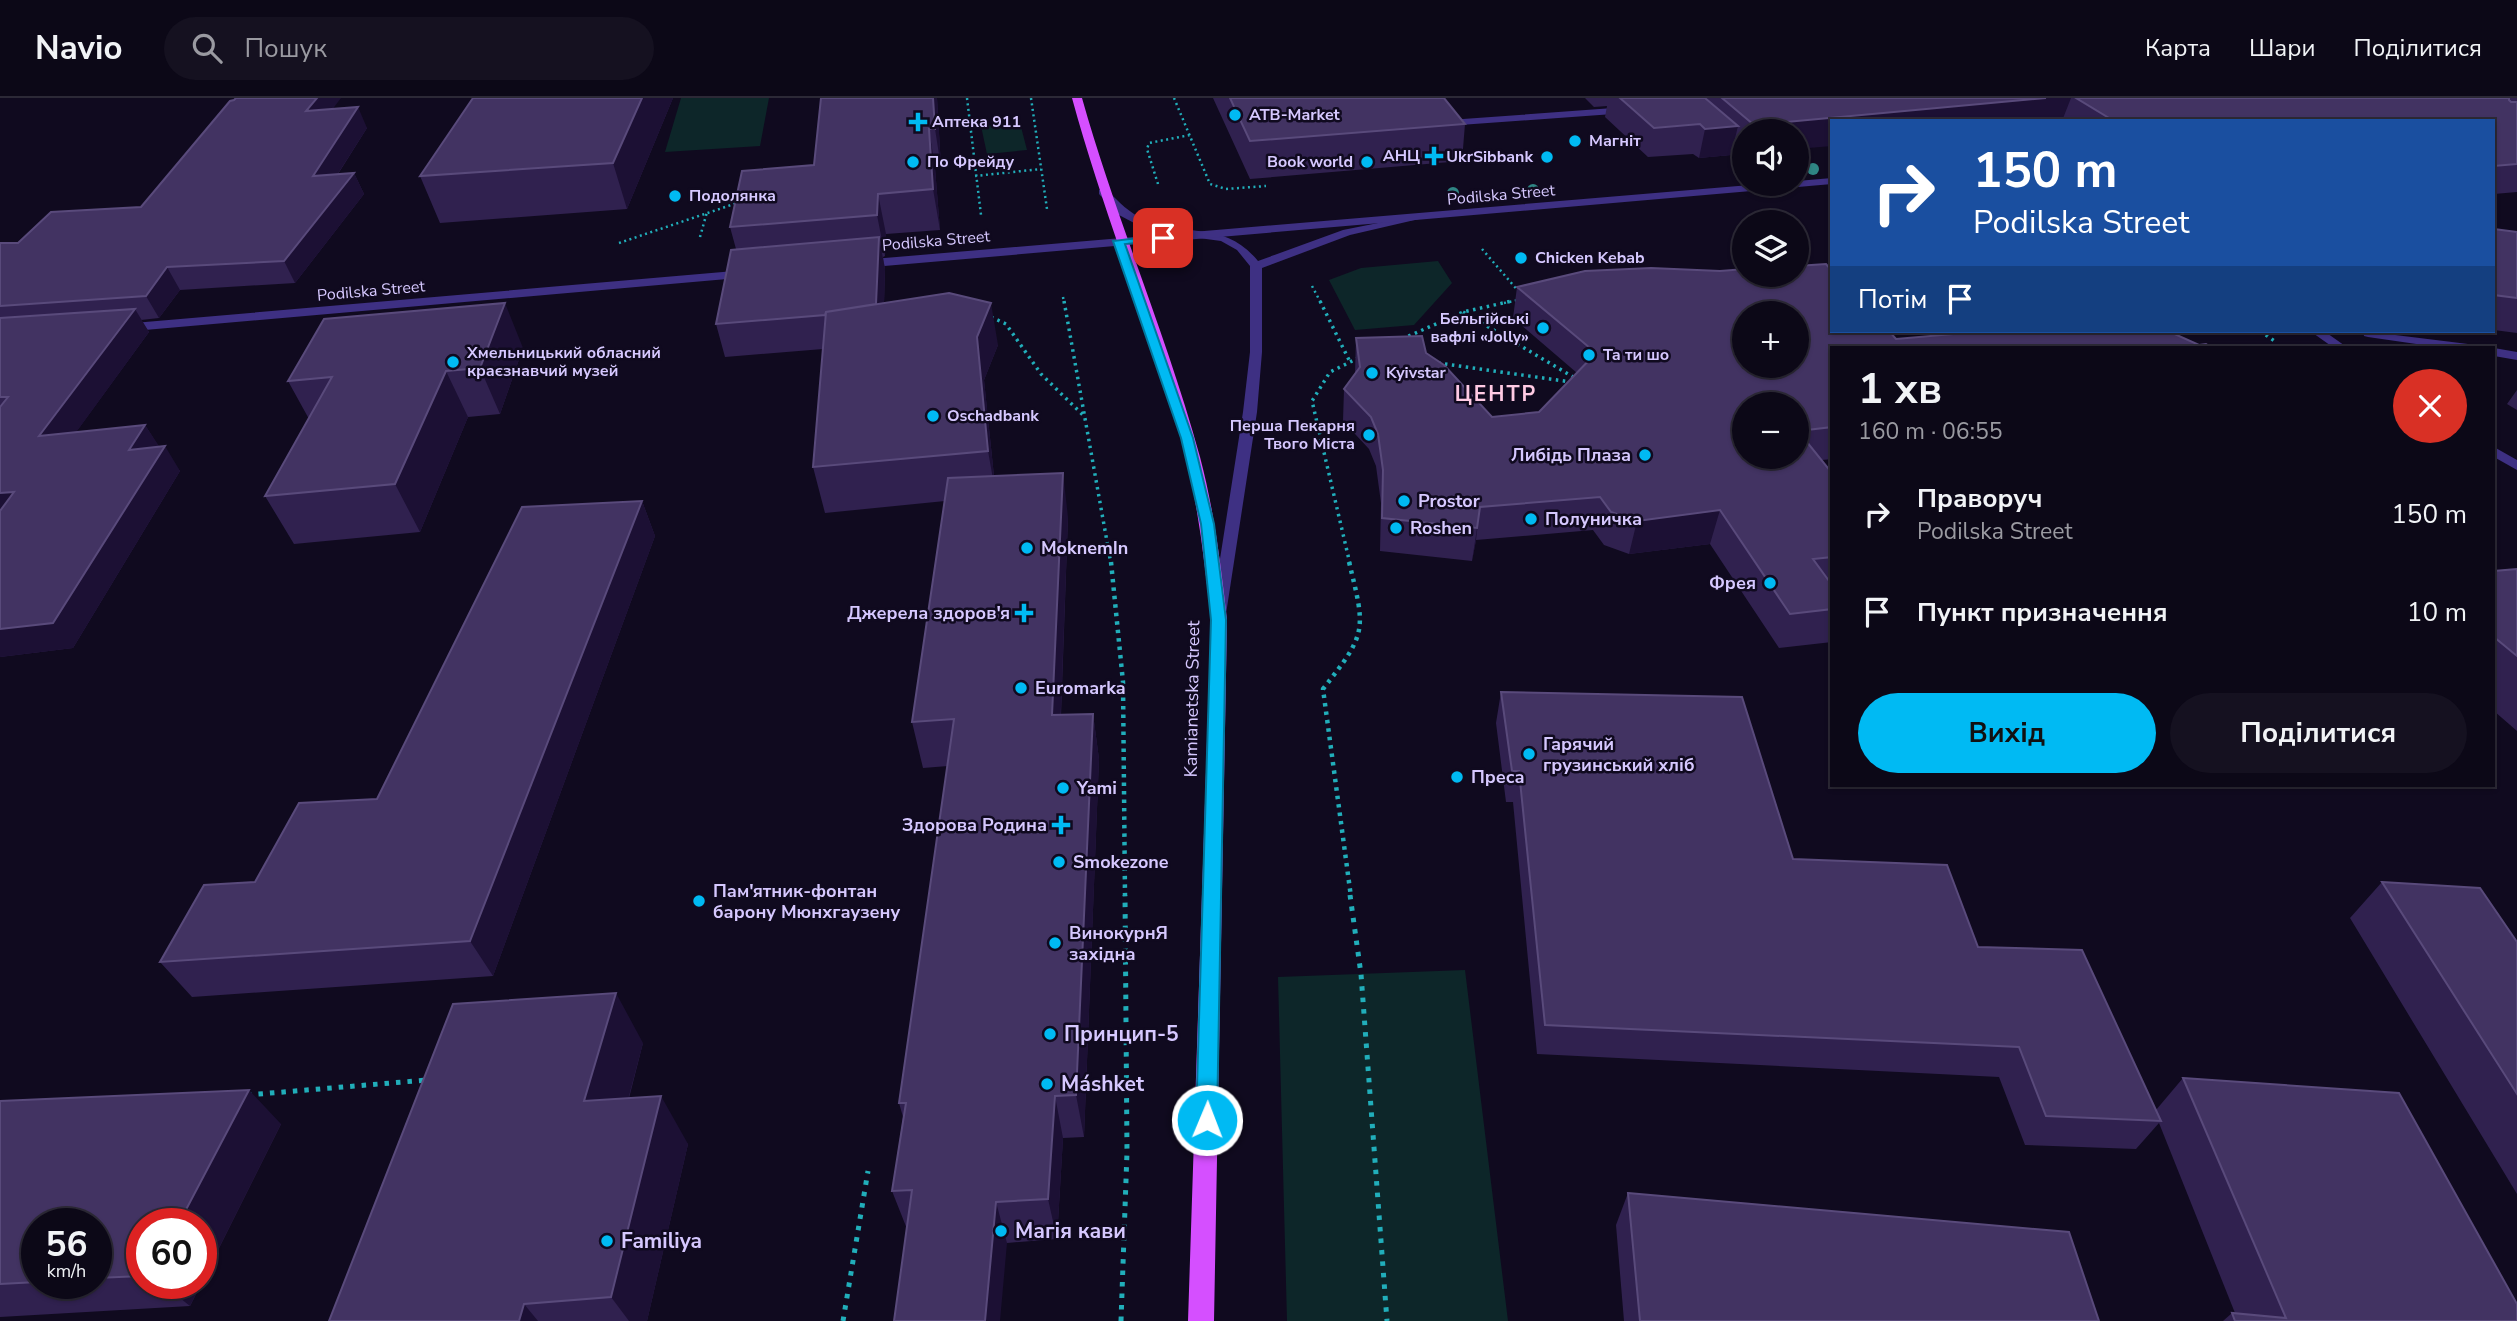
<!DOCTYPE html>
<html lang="uk">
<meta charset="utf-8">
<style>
:root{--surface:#0c0817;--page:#151120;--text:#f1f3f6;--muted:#9a9aa1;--line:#2c2936;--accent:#00baf3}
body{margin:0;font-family:"Nunito Sans",sans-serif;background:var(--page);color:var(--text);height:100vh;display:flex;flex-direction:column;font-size:26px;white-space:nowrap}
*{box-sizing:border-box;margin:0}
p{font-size:23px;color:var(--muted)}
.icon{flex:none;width:38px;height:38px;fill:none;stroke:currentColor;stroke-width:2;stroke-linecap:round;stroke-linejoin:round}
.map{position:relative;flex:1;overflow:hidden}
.side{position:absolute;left:1830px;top:248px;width:665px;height:441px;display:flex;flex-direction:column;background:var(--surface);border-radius:0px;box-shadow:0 2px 5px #0004,0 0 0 2px var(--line)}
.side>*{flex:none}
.guide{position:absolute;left:1830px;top:21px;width:665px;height:214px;border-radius:0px;box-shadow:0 2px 5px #0004,0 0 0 2px var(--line);background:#1a4fa0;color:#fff;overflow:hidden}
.tools{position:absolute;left:1732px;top:21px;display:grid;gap:14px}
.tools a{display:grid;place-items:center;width:77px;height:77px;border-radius:50%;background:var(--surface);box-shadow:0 2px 5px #0004,0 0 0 2px var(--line);font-size:35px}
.speed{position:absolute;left:21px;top:1110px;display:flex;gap:14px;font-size:35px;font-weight:700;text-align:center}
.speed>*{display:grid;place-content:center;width:91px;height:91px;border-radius:50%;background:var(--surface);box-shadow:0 2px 5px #0004,0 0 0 2px var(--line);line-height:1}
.speed small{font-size:18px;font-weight:400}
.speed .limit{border:10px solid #d22;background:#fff;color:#111}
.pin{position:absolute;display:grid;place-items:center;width:60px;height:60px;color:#fff;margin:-30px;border-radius:14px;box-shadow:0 4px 10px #0006}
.me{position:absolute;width:77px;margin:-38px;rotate:1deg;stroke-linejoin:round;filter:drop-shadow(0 0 5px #0008)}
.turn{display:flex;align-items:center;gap:24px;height:147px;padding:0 28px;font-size:32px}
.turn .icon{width:91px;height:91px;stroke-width:2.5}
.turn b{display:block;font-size:49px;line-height:60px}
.then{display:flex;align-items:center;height:66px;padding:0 28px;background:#0003;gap:14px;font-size:26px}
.round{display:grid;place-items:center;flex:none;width:74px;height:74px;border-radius:37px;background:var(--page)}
.overview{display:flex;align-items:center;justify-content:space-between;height:119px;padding:0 28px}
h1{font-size:42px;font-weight:700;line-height:52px}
.primary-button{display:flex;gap:14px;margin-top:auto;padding:14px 28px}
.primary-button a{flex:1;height:80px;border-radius:42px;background:var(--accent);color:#111;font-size:28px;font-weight:700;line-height:80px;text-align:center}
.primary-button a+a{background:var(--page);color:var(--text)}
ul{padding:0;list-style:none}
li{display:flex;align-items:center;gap:21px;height:98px;padding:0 28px}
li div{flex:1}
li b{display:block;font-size:26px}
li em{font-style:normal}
header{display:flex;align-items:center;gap:42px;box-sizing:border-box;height:98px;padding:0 35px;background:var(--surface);border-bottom:2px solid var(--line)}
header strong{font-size:33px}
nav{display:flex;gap:38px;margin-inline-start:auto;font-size:24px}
.search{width:490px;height:63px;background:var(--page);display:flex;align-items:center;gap:18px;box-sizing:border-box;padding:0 24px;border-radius:38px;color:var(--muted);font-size:26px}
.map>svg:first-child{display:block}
</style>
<header>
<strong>Navio</strong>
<div class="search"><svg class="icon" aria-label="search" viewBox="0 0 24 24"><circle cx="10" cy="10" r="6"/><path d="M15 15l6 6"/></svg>Пошук</div>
<nav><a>Карта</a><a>Шари</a><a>Поділитися</a></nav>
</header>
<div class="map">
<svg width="2517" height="1223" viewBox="0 0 2517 1223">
<rect width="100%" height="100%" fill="#100a1f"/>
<!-- green -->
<path fill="#0d2629" d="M681,0H769L760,48L665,54Z
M1020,25L1027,52L987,56L981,28Z
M1438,163L1452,185L1414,227L1355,232L1329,182L1361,170Z
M1465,872L1508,1223H1287L1278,879Z"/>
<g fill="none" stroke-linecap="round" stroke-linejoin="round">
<!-- path-far3 -->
<path stroke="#21aeba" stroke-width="2.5" stroke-dasharray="2 3.5" stroke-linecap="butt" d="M967,0L981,117
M1031,0L1047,111
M1174,0L1210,86L1226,91L1266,88
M975,78L1041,71
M1158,86L1147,51L1149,45L1190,37
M700,139L707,114
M619,145L740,104
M1482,151L1520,195
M1312,188L1321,205
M1063,199L1064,205
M1504,205L1519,202"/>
<!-- path-far2 -->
<path stroke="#21aeba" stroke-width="3.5" stroke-dasharray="2.5 4.5" stroke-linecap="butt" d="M1064,203L1111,466
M1320,203L1350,264
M1463,214L1575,280
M991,219L1006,226L1041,276L1085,319
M2260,233L2276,244
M1402,241L1463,214L1512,203
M1438,265L1571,284
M1350,466L1312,303L1330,274L1358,260"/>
<!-- path-far1 -->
<path stroke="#21aeba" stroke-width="4.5" stroke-dasharray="3.5 5" stroke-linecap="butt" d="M1111,464L1123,584L1125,799
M1349,464C1366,533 1367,535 1323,591L1351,799"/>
<!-- path -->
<path stroke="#21aeba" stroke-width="5" stroke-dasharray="4.5 7" stroke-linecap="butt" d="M1350,797L1361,876L1387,1223
M247,997L427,982
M843,1223L868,1073
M1121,1223L1127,1054L1125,797"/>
<!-- service -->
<path fill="#3e3083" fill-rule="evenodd" d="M1421,0H1431L1449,22L1627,9L1632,12L1627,15L1446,28Z
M1713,36H1721L1745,57V66L1713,40Z"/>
<!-- pedestrian -->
<path fill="#3e3083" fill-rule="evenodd" d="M2363,233L2468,246L2474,250H2444L2368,239L2364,238Z
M2494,250L2517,254V262L2494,258Z"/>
<!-- minor -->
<path fill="#3e3083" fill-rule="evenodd" d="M1099,92H1107C1119,104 1129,115 1145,122C1189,140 1224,122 1258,163L1343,132L1413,118L1419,121L1350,137L1262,170V254L1257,314L1226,516H1214L1212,512L1243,314L1250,254V168L1237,152L1221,143L1169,136L1136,126L1119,117L1099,96Z
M2310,233H2324L2348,250H2334Z
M2494,349L2517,362V372L2494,359Z"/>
<!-- tertiary -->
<path fill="#3e3083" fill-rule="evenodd" d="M1832,80V86L861,170L855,166L861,162L1762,86H1797V83Z
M746,172L750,173V179L122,234L116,230L122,226Z"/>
<!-- primary -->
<path fill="#d54fff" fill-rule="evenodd" d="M1072,0H1082C1116,121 1167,238 1200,359C1214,412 1221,467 1227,522L1214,1223H1188L1211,522C1205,468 1199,413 1186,359C1154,238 1105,121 1072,0Z"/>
</g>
<!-- trees -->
<g fill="#2f8584">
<circle cx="1813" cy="71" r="6"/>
<circle cx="1533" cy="92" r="6"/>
<circle cx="1453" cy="95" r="6"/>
</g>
<!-- wall -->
<path fill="#30214f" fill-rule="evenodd" d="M473,0H673L627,111L440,125L420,78Z
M937,0L941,69L935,70L940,132L886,136L885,158L883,159L885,171L884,205L998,247L984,282L994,378L1068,419L1061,617L1093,616L1099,661L1084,1039L1063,1040L1057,1141L1007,1145L907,1131L892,1093L903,1019L899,1005L948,668L923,670L912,624L945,403L825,415L813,369L823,251L725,259L716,226L736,151L730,129L814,67Z
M1213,0H1444L1465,26L1462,63L1250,81Z
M1585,0H2517V94L2494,96V23H1832L1797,33H1745V54L1734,45L1731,57L1699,60L1693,56L1648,59L1605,19L1607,8L1594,9Z
M332,11L367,30L338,76L354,75L364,96L295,185L180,192L159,220L141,222L149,234L76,334L145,327L159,349L180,373L73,550L0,559V145H18L141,109Z
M2494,131L2517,134V235L2494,232Z
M1517,189L1832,250V361L1822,362L1832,375V544L1779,550L1710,446L1629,456L1604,447L1593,432L1476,442L1472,463L1380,453L1381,405L1376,368L1369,351L1343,323L1344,291L1355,276L1356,240L1492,319L1539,314L1577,275L1513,220Z
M523,250L500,316L468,319L420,434L294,446L265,398L309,321L288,283Z
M2517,292V312L2507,306Z
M642,403L655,438L493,878L192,899L160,864L255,784L377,701Z
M2517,471V633L2494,613V473Z
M1501,594L1793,761L1978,849L2156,1012L2183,980L2517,1223H2223L2232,1215H2235L2159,1025L2136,1051L2025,1047L1999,979L1537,956L1513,704H1506L1496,625Z
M2382,784L2517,844V1096L2350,820Z
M643,945L629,1000L688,1046L647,1223H329Z
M0,1003L281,1026L190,1208L0,1219ZM37,1125H96V1185H37ZM142,1125L201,1185H142Z
M1628,1095L2099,1223H1624L1616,1127Z"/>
<!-- shaded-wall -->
<path fill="#1c1034" d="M317,0H341L316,33L306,13Z
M642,0H673L627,111L613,65Z
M933,0H937L941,69L935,31Z
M2046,0H2071L2062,23H1832V48L1797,51V33H1753L1754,27Z
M358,9L367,30L323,99L313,78Z
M1738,28L1731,57L1699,60L1705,31Z
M929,31L935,70L940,132L933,91Z
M354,75L364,96L295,185L284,163Z
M878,96L886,136L885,158L877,117Z
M879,139L885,171L883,246L876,213Z
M167,169L180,192L159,220L146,198Z
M505,205L523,250L500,316L480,270Z
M991,205L998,247L984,282L996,398L988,353L977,239Z
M135,211L149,234L56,362L39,338Z
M446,273L468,319L420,434L395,386Z
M145,327L161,351L129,352Z
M165,348L180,373L73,550L0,559V531Z
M1063,375L1068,419L1059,662L1052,617Z
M14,394L0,422V395Z
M642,403L655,438L493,878L470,843Z
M1480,409L1476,442L1472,463L1477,430Z
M1720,412L1710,446L1629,456L1637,423Z
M1093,616L1099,661L1084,1039L1076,997Z
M616,895L643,945L615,1051L584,1003Z
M249,992L281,1026L190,1208L161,1185H201V1125H179Z
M661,998L688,1046L647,1223H629L611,1199Z
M1055,998L1063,1040L1057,1141L1048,1101Z
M996,1104L1007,1145L1000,1223H985Z
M524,1206L538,1223H519Z"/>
<!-- building -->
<path fill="#423362" stroke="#594a7b" stroke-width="2" fill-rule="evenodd" d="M236,0H317L306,13L358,9L313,78L354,75L284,163L167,169L146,198L0,208V145H18L51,114L141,109L230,3L234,2Z
M473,0H642L613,65L420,78Z
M821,0H933L935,31H929L933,91L878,96L877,117L730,129L742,73L814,67Z
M1230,0H1444L1465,26L1250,43Z
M1620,0H1705L1738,28L1705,31L1700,26L1654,30Z
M1722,0H2046L1754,27Z
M2076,0H2509V2L2511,4H2517V66L2494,68V23H2114Z
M2494,131L2517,134V200L2494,197Z
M879,139L876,206L826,214L825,217L716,226L731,152Z
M1826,166L1832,173V233H1889L1896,241L1988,233H2168L2199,247L2206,246L2212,250H1832V329L1798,333L1832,375V459L1813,461L1832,487V511L1790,516L1720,412L1637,423L1611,414L1600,399L1480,409L1477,430L1382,420L1383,372L1378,336L1371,319L1344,291L1360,269L1356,240L1422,238L1426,255L1444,267L1492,319L1539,314L1596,255L1517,189L1585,173L1651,170L1720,173L1745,171V177H1797V168ZM1745,215H1797V268H1745ZM1745,306H1797V359H1745Z
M949,195L991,205L977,239L988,353L813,369L826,214Z
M505,205L480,270L446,273L395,386L265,398L332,279L288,283L324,221Z
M135,211L39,338L145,327L129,352L165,348L53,525L0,531V413L14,394L0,395V309L8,299H0V220Z
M1063,375L1052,617L1093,616L1076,997L1055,998L1048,1101L996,1104L985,1223H894L912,1092L892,1093L906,1005H899L954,621L912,624L948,380Z
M642,403L470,843L160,864L204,787L255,784L299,705L377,701L522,409Z
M2517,471V558L2494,539V473Z
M1501,594L1742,599L1793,761L1947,767L1978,849L2082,852L2161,1023L2046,1018L2019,949L1545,927L1519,673H1512Z
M2382,784L2480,790L2517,844V996Z
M616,895L584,1003L661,998L611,1199L524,1206L519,1223H329L453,906Z
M2183,980L2399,995L2517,1206V1223H2235L2232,1215L2286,1220Z
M249,992L179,1125H142V1178L96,1180V1125H37V1184L0,1186V1003Z
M1628,1095L2069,1134L2099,1223H1640Z"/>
<!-- route -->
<path fill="#00baf3" stroke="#00799e" stroke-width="2" d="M1163,137H1167V142L1125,146L1193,340L1214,426L1226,522L1217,1022L1214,1029L1207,1031L1199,1029L1196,1022L1211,522L1201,426L1181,340L1113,143Z"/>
<!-- markers -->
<g fill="#00baf3" stroke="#100a1f" stroke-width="2.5">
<circle cx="1235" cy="17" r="7"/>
<path d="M914.5 13.5h7v7h7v7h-7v7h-7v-7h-7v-7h7z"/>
<circle cx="1575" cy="43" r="7"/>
<path d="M1430.5 47.5h7v7h7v7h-7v7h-7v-7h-7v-7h7z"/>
<circle cx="1547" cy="59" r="7"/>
<circle cx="913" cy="64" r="7"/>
<circle cx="1367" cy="64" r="7"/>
<circle cx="675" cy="98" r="7"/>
<circle cx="1521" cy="160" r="7"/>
<circle cx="1543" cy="230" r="7"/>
<circle cx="1589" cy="257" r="7"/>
<circle cx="453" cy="264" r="7"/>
<circle cx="1372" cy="275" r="7"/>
<circle cx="933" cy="318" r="7"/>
<circle cx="1369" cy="337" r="7"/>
<circle cx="1645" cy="357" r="7"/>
<circle cx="1404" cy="403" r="7"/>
<circle cx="1531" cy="421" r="7"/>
<circle cx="1396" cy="430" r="7"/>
<circle cx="1027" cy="450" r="7"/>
<circle cx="1770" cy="485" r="7"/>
<path d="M1020.5 504.5h7v7h7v7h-7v7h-7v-7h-7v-7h7z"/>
<circle cx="1021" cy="590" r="7"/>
<circle cx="1529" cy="656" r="7"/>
<circle cx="1457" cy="679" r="7"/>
<circle cx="1063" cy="690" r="7"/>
<path d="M1057.5 716.5h7v7h7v7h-7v7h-7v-7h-7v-7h7z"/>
<circle cx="1059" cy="764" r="7"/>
<circle cx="699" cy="803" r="7"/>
<circle cx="1055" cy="845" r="7"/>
<circle cx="1050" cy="936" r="7"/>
<circle cx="1047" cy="986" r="7"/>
<circle cx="1001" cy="1133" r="7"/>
<circle cx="607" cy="1143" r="7"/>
</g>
<g text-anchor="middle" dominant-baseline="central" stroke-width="5" stroke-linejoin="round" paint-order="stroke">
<!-- far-poi labels -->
<g font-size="16" font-weight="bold" fill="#d6c8ff" stroke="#100a1f" text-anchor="start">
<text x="1249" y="17">ATB-Market</text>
<text x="932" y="24">Аптека 911</text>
<text x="1589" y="43">Магніт</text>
<text x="1420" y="58" text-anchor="end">АНЦ</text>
<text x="1533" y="59" text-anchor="end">UkrSibbank</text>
<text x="927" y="64">По Фрейду</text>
<text x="1353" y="64" text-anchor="end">Book world</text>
<text x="689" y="98">Подолянка</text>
<text x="1535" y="160">Chicken Kebab</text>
<text x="1529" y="221" text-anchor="end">Бельгійські<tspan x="1529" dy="18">вафлі «Jolly»</tspan></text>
<text x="467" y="255">Хмельницький обласний<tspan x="467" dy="18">краєзнавчий музей</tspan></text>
<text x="1603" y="257">Та ти шо</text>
<text x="1386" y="275">Kyivstar</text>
<text x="947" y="318">Oschadbank</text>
<text x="1355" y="328" text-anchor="end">Перша Пекарня<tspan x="1355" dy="18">Твого Міста</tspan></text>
</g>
<!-- far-street labels -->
<g font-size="16" fill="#d6c8ff" stroke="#100a1f">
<text transform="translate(1501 97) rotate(-5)">Podilska Street</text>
<text transform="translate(936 143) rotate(-5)">Podilska Street</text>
<text transform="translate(371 193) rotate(-5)">Podilska Street</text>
</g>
<!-- poi labels -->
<g font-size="18" font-weight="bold" fill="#d6c8ff" stroke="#100a1f" text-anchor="start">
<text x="1631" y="357" text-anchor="end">Либідь Плаза</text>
<text x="1418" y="403">Prostor</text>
<text x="1545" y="421">Полуничка</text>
<text x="1410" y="430">Roshen</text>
<text x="1041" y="450">MoknemIn</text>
<text x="1756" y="485" text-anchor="end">Фрея</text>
<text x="1010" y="515" text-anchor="end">Джерела здоров'я</text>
<text x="1035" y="590">Euromarka</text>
<text x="1543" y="646">Гарячий<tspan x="1543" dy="21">грузинський хліб</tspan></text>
<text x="1471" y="679">Преса</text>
<text x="1077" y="690">Yami</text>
<text x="1047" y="727" text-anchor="end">Здорова Родина</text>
<text x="1073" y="764">Smokezone</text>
<text x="713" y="793">Пам'ятник-фонтан<tspan x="713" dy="21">барону Мюнхгаузену</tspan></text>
<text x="1069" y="835">ВинокурнЯ<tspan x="1069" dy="21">західна</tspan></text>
</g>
<!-- street labels -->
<g font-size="18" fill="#d6c8ff" stroke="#100a1f">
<text transform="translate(1192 601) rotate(-89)">Kamianetska Street</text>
</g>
<!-- far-district labels -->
<g font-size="21" font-weight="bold" letter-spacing="2" fill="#ffcae4" stroke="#100a1f">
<text x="1496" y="296">ЦЕНТР</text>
</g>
<!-- near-poi labels -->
<g font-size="21" font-weight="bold" fill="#d6c8ff" stroke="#100a1f" text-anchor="start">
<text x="1064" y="936">Принцип-5</text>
<text x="1061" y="986">Mа́shket</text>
<text x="1015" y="1133">Магія кави</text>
<text x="621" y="1143">Familiya</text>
</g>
</g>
</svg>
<div class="tools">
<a><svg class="icon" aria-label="sound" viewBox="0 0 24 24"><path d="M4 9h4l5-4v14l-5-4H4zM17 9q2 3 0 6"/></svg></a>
<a><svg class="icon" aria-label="layers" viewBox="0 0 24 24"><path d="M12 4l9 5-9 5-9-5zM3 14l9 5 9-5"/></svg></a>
<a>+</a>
<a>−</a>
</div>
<div class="speed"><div>56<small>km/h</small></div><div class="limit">60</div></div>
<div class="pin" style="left:1163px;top:140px;background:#d93025"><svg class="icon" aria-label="arrive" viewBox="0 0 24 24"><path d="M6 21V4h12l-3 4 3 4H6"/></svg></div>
<svg class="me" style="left:1207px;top:1022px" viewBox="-20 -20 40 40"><circle r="17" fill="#00baf3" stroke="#fff" stroke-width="3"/><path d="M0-11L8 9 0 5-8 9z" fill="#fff"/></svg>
<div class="guide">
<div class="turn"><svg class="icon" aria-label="right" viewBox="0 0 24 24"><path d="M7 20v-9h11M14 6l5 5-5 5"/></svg><div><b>150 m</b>Podilska Street</div></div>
<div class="then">Потім<svg class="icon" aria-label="arrive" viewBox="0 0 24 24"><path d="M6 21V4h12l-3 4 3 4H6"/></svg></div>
</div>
<section class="side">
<div class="overview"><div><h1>1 хв</h1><p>160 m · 06:55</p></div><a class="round" style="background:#d93025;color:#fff"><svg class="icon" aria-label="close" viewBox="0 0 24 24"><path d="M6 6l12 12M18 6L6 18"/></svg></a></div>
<ul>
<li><svg class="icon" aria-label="right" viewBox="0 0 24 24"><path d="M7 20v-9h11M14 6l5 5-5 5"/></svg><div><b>Праворуч</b><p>Podilska Street</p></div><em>150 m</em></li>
<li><svg class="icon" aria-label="arrive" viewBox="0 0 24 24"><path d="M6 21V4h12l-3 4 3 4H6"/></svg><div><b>Пункт призначення</b></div><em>10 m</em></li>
</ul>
<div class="primary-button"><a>Вихід</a><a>Поділитися</a></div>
</section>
</div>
